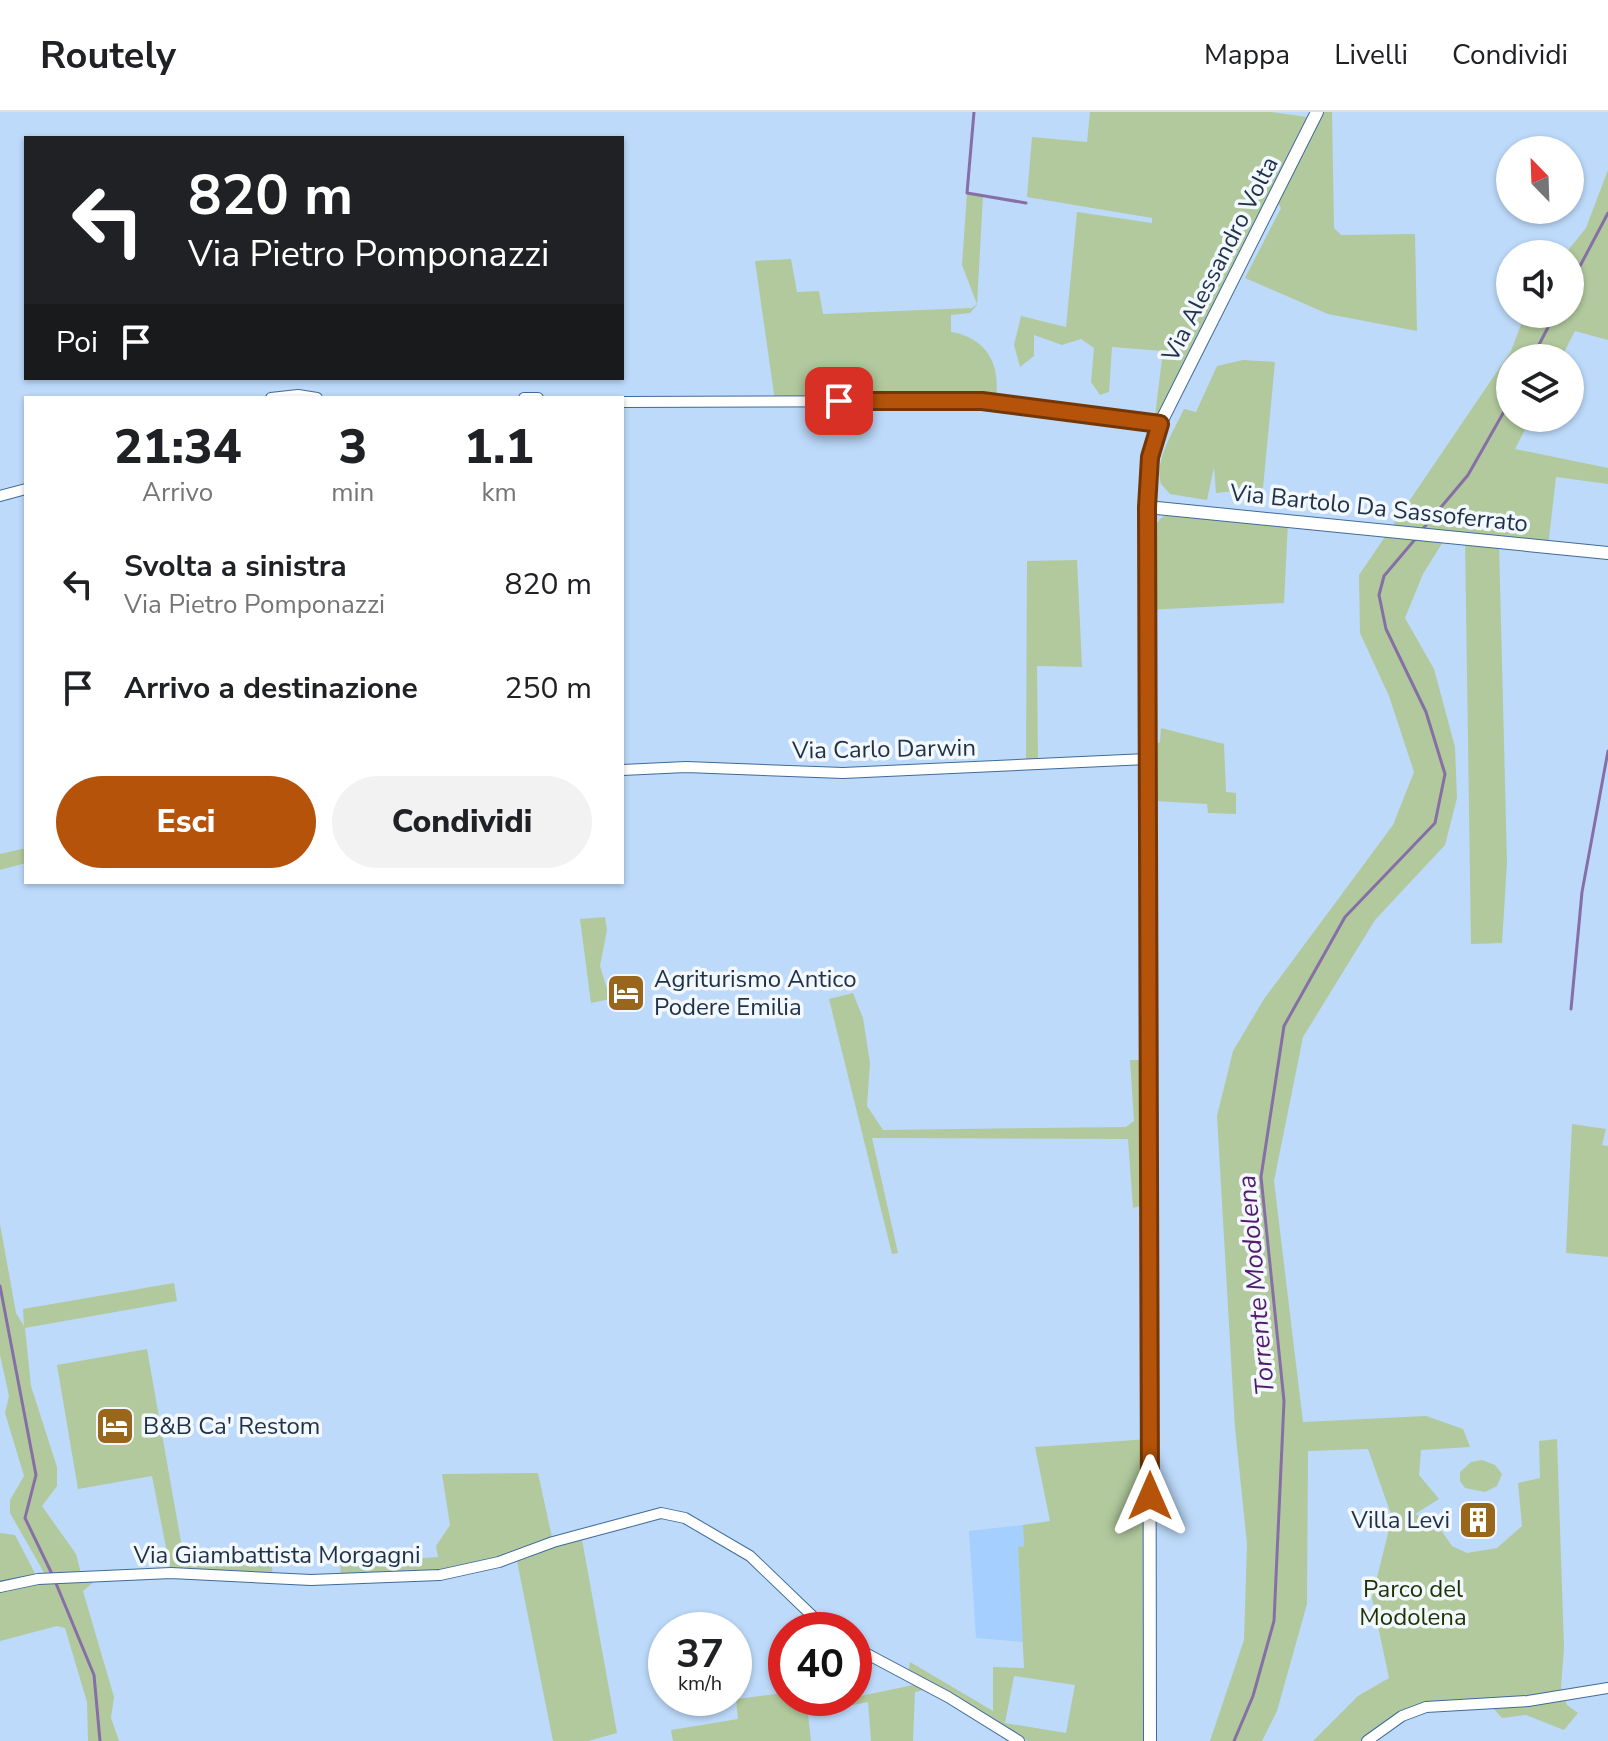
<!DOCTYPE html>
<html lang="it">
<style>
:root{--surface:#fff;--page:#f2f2f2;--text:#202124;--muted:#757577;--line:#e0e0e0;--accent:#b45309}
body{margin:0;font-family:"Nunito Sans",sans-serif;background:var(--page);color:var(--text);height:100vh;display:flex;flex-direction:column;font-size:30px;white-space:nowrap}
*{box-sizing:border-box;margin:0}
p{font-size:26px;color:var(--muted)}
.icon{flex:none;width:44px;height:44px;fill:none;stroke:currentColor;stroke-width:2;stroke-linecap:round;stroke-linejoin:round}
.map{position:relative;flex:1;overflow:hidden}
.panel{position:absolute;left:24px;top:284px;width:600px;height:488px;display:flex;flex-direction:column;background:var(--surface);border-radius:0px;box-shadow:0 2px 6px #0004}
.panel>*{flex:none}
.top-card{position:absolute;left:24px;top:24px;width:600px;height:244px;border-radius:0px;box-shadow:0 2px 6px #0004;background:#202124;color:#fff;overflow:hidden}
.needle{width:52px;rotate:337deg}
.buttons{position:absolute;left:1496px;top:24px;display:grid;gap:16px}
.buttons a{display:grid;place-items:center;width:88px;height:88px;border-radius:50%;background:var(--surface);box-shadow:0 2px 6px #0004;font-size:40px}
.speed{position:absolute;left:648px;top:1500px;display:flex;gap:16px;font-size:40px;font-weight:700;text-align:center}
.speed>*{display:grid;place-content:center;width:104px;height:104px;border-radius:50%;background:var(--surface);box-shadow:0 2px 6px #0004;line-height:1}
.speed small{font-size:20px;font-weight:400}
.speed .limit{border:12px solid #d22;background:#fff;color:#111}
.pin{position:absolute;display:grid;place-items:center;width:68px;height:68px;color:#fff;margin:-34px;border-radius:16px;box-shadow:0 4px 12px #0006}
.me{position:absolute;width:88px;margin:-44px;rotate:0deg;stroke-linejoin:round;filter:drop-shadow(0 0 6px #0008)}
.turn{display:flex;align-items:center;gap:28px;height:168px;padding:0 32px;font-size:36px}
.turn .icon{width:104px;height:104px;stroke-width:2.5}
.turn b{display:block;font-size:56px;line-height:68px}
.then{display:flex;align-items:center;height:76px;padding:0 32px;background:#0003;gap:16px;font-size:30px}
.eta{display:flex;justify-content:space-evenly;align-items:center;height:136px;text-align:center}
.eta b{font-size:48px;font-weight:800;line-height:56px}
.primary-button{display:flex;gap:16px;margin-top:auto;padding:16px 32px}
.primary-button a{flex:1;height:92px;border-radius:48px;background:var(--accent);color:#fff;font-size:32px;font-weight:800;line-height:92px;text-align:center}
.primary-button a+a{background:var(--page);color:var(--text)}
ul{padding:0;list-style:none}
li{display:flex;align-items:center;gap:24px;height:104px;padding:0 32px}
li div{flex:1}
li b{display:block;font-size:30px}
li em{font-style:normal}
header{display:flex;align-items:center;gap:48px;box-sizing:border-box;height:112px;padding:0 40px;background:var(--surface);border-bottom:2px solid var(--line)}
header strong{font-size:38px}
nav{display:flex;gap:44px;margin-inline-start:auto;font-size:28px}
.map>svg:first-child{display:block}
</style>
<header>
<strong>Routely</strong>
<nav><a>Mappa</a><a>Livelli</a><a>Condividi</a></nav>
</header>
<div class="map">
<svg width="1608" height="1629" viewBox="0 0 1608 1629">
<rect width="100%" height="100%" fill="#bddafa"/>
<!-- built -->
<path fill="#a5cffe" d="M1023,1413L1024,1434L1018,1436L1023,1530L976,1526L969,1419Z"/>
<!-- green -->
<path fill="#b1c99d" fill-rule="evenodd" d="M1090,0H1271L1314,6L1316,0H1332L1334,116L1341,123L1415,122L1417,219L1328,202L1245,166L1281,96L1276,88L1154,312L1163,239L1112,235L1109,280L1100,283L1091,270L1094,236L1081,227L1062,233L1034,223V244L1020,255L1014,233L1021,204L1066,215L1077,100L1152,111V106L1027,85L1032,25L1087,30Z
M1608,58V228L1575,219L1561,246H1510V306H1531L1515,337L1608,356V372L1556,365L1548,435L1499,431L1507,751L1502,831L1471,832L1465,427L1446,425L1423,462L1405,506L1434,557L1455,635L1457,686L1445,733L1375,808L1303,925L1274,1069L1303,1310L1426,1304L1463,1317L1470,1335L1421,1338L1419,1363L1439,1387L1415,1402L1438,1414L1452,1434L1467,1441L1497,1436L1522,1414L1518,1371L1540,1366L1539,1329L1557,1327L1564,1536L1561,1575L1567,1593L1578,1601L1564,1618L1526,1603L1502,1606L1493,1596L1475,1591L1426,1595L1367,1629H1313L1358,1584L1389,1566L1372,1486L1392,1405L1368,1337L1308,1339L1307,1492L1277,1599L1262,1629H1210L1244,1528L1247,1432L1235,1316L1217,1004L1233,939L1264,887L1393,713L1414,660L1389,584L1360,521L1359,463L1511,239L1525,202H1570V142H1565L1586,116Z
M967,81L983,84L977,193L970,201L951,203V220C989,226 1002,256 995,291L775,289L755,149L791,147L797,180L819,179L823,202L972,196L977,192L962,153Z
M1243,248L1275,250L1263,376L1216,381L1214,355L1207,388L1170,382L1161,372C1154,348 1174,319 1184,297L1196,300L1217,254Z
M1178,398L1288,409L1284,491L1147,498L1153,416L1161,406Z
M1077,448L1082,555L1037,554L1038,652L1026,653L1027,449Z
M1161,616L1224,632L1226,680L1236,681V702L1208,701L1207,692L1155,689V633L1160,630Z
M26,736V751L0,758V742Z
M605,805L607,818L600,854L610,887L591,891L580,807Z
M853,881L863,906L870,951L867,994L883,1018L1126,1015L1134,1009L1130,948H1143L1144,1093L1133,1096L1128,1027L872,1026L898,1141L892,1142L829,887Z
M1572,1012L1606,1017L1602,1033L1608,1034V1145L1566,1141Z
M0,1112L16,1201L24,1214L23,1197L174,1171L177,1189L25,1216L31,1274L57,1355V1374L42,1394L76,1442L82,1465L101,1464L83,1479L114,1585L111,1606L119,1629H88L87,1590L65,1516L57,1514L0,1529V1421L15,1423L38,1467L47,1466L10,1401V1388L24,1364L5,1301L9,1284L0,1243Z
M147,1237L184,1447L272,1455L273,1466L171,1461L152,1364L78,1377L57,1253Z
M1149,1327L1150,1508H1143L1144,1629H1028L933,1576L915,1580L913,1629H871L868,1590L808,1602L811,1629H673L671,1618L738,1607L736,1587L784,1581L786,1576V1586H806L807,1595L923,1571L908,1562L910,1550L993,1599V1555L1024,1556L1018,1435L1024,1434L1023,1413L1050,1409L1035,1335ZM1014,1564L1075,1573L1066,1621L1005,1611Z
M1482,1348L1495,1353L1502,1362L1497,1374L1485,1380L1465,1376L1460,1369V1360L1471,1350Z
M538,1361L553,1430L581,1422L617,1621L588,1629H553L516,1444L466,1458L341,1468L340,1452L438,1445L436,1434L450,1413L442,1362Z"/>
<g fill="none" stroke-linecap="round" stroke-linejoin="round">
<!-- stream -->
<path stroke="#866fa6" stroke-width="3" d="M974,0L967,81L1026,91
M1570,173L1608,101
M1532,246L1555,202
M1421,419L1468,363L1510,289
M1571,897L1582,780L1608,639
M0,1174L36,1363L25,1406L52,1462
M55,1469L94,1563L100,1629
M1234,1629L1253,1584L1274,1509L1284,1289L1261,1065L1284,914L1345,805L1435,711L1445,662L1426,600L1386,517L1379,483L1384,464L1417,425"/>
<defs>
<path id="minor" d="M271,286L298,283L317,286
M524,286H538
M622,290L982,289L1160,312
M0,384L26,377
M622,658L686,655L843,661L1147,647
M0,1475L38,1467L171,1461L311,1468L440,1463L499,1450L553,1430L661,1401L685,1406L750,1444L827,1518
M854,1535L948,1585L1019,1629
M1367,1629L1402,1604L1426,1595L1528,1589L1608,1576"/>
<path id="tertiary" d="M1147,395L1608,441
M1150,1629L1148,369L1160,312L1317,0"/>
</defs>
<!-- minor casing -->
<use href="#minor" stroke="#3e6b9a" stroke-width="12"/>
<!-- tertiary casing -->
<use href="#tertiary" stroke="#3e6b9a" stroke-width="14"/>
<!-- minor -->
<use href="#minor" stroke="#fff" stroke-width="10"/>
<!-- tertiary -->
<use href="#tertiary" stroke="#fff" stroke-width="12"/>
</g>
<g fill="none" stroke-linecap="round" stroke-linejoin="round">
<defs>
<path id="route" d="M839,289H982L1160,312L1150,345L1147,395L1150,1384"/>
</defs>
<!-- route casing -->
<use href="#route" stroke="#753606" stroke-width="20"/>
<!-- route -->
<use href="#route" stroke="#b45309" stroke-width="14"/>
</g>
<!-- icons -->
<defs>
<symbol id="hotel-square" viewBox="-11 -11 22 22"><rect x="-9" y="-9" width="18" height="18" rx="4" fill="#99661c" stroke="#f3f8fe"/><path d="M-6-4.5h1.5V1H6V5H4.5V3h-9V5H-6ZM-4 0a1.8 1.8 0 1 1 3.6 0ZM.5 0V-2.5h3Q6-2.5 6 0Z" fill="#fff"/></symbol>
<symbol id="building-square" viewBox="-11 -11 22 22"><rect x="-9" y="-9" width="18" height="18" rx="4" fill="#99661c" stroke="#f3f8fe"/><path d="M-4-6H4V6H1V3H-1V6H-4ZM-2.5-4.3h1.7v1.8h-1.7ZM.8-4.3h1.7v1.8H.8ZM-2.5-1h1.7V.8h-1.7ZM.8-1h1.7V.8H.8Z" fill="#fff"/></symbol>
</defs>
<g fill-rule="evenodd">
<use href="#hotel-square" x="604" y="859" width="44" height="44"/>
<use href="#hotel-square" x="93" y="1292" width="44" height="44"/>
<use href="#building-square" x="1456" y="1386" width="44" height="44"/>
</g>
<g text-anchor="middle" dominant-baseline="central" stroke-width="7" stroke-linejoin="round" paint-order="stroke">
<!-- street labels -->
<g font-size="24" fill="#1e3146" stroke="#f3f8fe">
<text transform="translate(1220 147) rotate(-63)">Via Alessandro Volta</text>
<text transform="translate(1379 396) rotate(6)">Via Bartolo Da Sassoferrato</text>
<text transform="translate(884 637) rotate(-1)">Via Carlo Darwin</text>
<text x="277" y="1443">Via Giambattista Morgagni</text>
</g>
<!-- poi labels -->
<g font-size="24" fill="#1e3146" stroke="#f3f8fe" text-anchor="start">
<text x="654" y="867">Agriturismo Antico<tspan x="654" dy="28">Podere Emilia</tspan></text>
<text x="143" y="1314">B&amp;B Ca' Restom</text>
<text x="1450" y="1408" text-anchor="end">Villa Levi</text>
</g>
<!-- park labels -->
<g font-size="24" fill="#1c3400" stroke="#f3f8fe">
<text x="1413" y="1477">Parco del<tspan x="1413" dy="28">Modolena</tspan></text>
</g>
<!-- water labels -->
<g font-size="26" font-style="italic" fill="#521b6e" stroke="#f3f8fe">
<text transform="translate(1256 1173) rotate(-95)">Torrente Modolena</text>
</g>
</g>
</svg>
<div class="buttons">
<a><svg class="needle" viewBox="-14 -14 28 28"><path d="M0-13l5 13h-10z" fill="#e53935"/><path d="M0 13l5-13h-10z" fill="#757577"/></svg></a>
<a><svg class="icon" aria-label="sound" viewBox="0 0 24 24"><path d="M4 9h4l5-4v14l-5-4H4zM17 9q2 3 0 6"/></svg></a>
<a><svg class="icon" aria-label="layers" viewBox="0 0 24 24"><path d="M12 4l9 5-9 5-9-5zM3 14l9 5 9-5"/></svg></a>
</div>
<div class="speed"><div>37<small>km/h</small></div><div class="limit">40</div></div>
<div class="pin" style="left:839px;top:289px;background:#d93025"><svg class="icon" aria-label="arrive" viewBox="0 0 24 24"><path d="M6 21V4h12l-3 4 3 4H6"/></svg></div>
<svg class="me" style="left:1150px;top:1384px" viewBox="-20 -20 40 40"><path d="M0-17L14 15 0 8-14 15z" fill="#b45309" stroke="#fff" stroke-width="4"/></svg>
<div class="top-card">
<div class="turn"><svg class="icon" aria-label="left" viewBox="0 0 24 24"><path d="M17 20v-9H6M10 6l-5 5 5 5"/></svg><div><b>820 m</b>Via Pietro Pomponazzi</div></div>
<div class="then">Poi<svg class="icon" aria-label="arrive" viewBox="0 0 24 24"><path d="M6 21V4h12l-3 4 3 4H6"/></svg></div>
</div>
<section class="panel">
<div class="eta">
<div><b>21:34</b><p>Arrivo</p></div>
<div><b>3</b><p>min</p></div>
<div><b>1.1</b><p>km</p></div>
</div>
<ul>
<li><svg class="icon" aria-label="left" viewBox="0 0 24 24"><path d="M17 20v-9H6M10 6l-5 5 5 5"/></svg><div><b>Svolta a sinistra</b><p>Via Pietro Pomponazzi</p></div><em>820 m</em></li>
<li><svg class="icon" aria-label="arrive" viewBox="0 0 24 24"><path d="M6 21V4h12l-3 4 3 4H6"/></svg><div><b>Arrivo a destinazione</b></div><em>250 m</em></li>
</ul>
<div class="primary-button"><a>Esci</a><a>Condividi</a></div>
</section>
</div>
